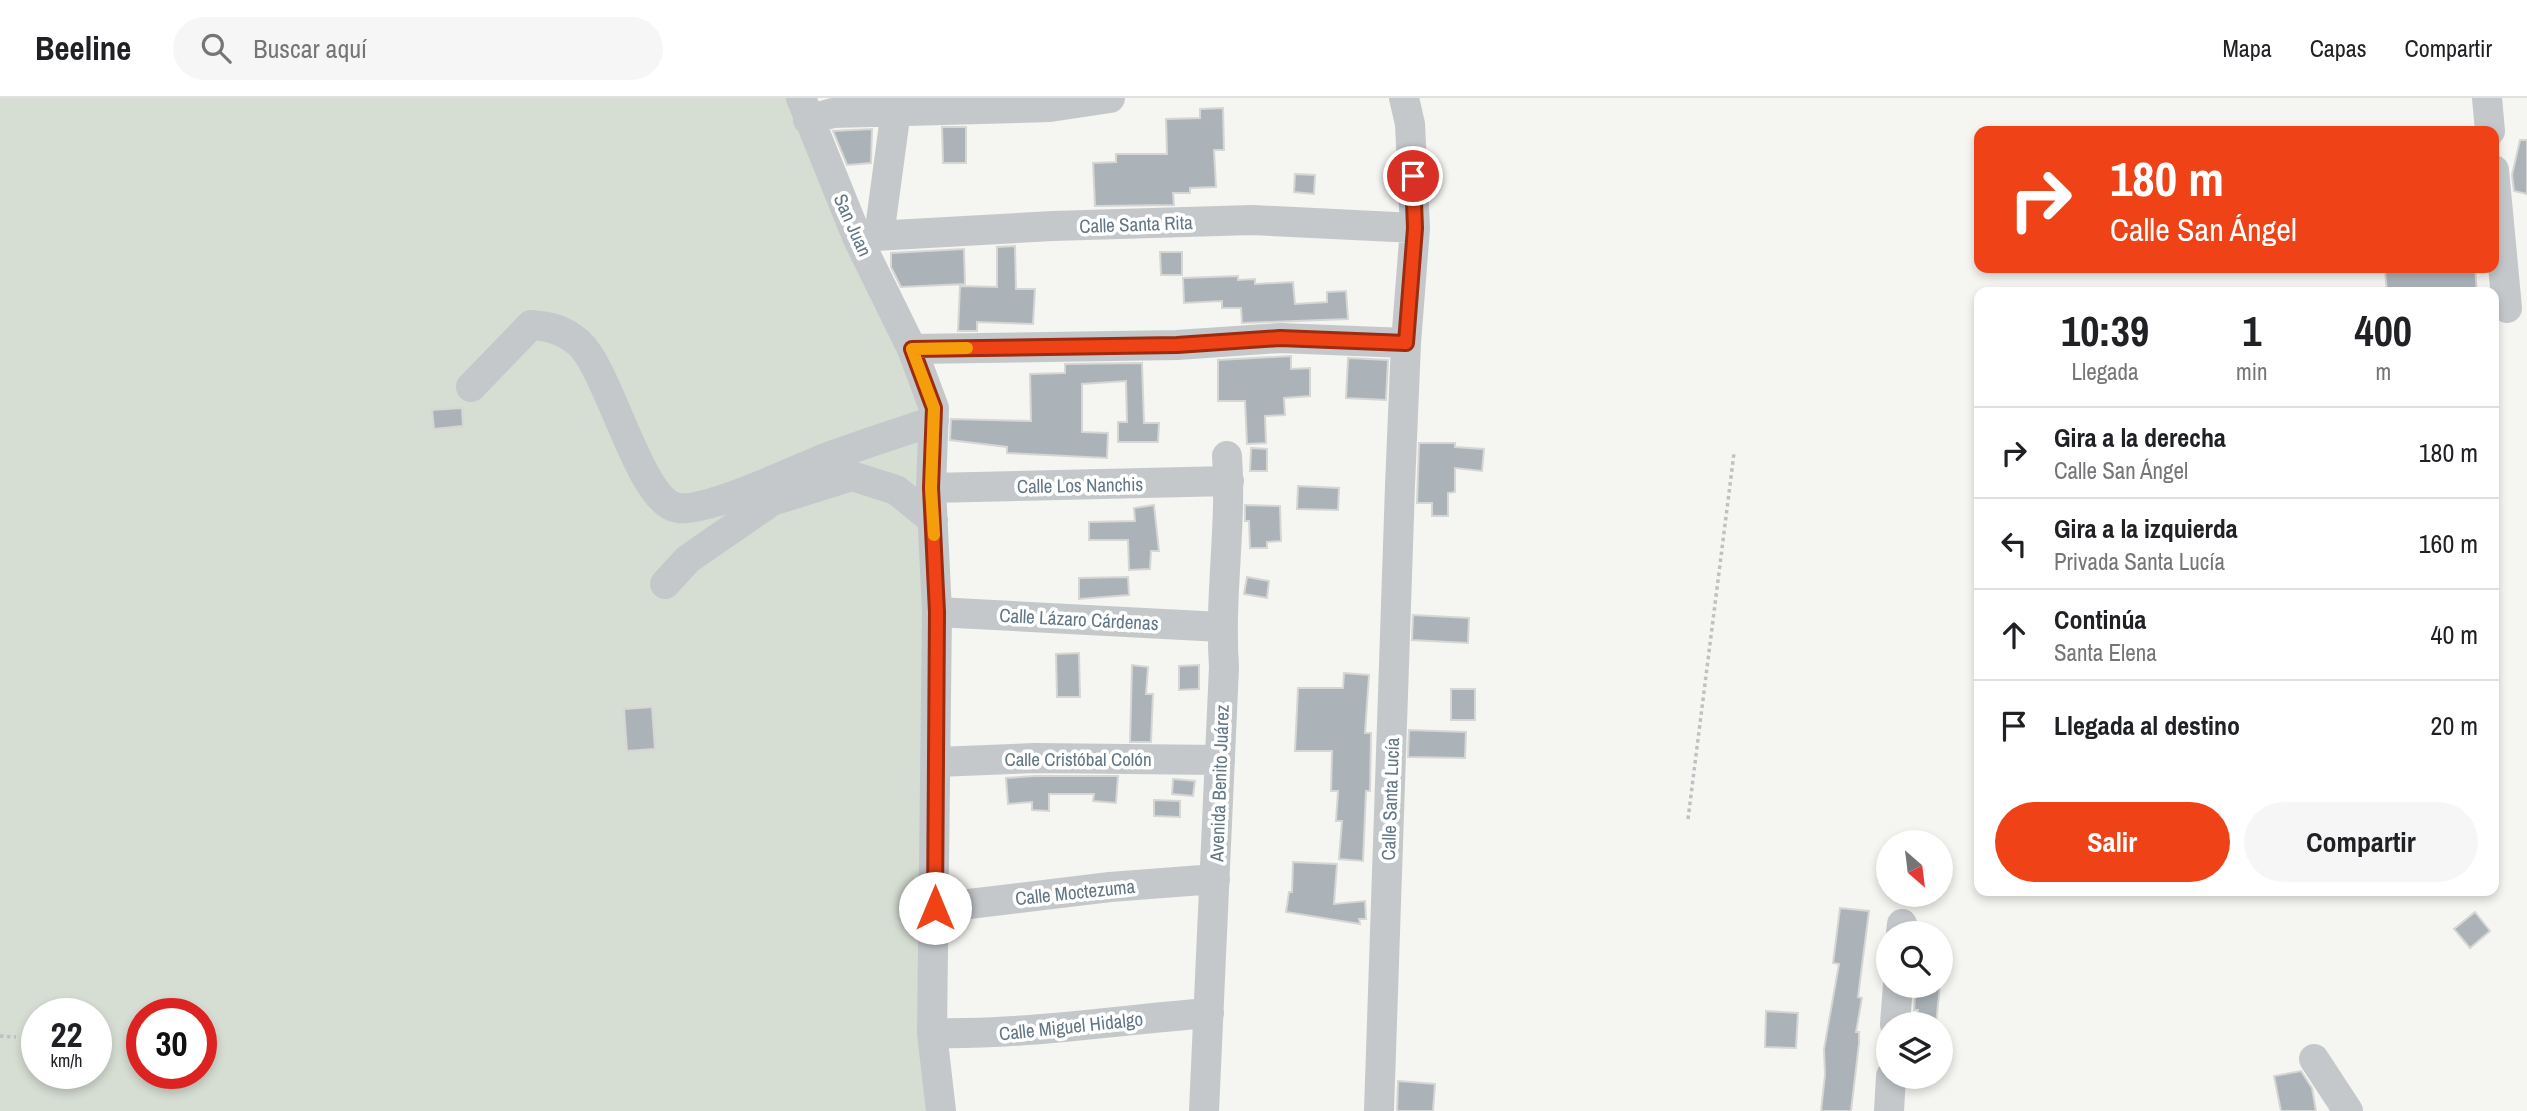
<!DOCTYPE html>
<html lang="es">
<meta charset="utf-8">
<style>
:root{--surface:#fff;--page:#f6f6f6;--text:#202124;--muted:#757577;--line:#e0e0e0;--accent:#ef4317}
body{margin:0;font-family:"Archivo Narrow",sans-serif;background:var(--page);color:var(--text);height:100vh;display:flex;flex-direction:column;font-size:26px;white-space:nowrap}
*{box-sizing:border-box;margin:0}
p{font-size:23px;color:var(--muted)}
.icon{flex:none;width:38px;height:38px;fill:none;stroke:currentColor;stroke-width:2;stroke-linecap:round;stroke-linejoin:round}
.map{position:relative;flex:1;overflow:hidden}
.details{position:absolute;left:1974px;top:189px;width:525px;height:609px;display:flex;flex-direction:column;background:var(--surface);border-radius:14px;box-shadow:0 4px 10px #0003}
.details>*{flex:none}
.hud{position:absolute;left:1974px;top:28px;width:525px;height:147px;border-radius:14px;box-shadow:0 4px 10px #0003;background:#ef4317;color:#fff;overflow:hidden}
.needle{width:46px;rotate:152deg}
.tools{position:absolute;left:1876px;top:732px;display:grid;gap:14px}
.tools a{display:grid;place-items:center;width:77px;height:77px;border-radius:50%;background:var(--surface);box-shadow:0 4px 10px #0003;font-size:35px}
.speed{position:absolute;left:21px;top:900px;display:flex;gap:14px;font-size:35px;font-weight:700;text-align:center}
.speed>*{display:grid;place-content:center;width:91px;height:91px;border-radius:50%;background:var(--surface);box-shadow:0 4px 10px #0003;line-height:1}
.speed small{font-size:18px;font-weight:400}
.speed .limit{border:10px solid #d22;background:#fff;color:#111}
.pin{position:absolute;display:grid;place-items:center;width:60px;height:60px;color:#fff;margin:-30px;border:4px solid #fff;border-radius:50%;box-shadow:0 2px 7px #0007}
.me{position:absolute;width:77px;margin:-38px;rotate:0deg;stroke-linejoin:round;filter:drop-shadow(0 0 5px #0008)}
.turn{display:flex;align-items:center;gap:24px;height:147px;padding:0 21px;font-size:32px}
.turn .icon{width:91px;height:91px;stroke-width:2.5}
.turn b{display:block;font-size:49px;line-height:60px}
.eta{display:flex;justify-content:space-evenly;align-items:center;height:119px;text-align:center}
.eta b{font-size:42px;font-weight:700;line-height:49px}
.primary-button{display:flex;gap:14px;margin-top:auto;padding:14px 21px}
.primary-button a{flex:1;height:80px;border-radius:42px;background:var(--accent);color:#fff;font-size:28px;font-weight:700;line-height:80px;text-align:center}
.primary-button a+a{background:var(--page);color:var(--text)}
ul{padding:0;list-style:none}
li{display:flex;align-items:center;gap:21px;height:91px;padding:0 21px;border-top:2px solid var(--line)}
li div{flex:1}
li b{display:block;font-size:26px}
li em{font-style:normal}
header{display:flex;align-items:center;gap:42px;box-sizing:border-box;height:98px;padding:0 35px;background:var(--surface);border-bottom:2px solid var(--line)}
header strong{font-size:33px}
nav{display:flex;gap:38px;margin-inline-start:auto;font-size:24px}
.search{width:490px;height:63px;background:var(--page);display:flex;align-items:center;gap:18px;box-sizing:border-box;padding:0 24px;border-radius:38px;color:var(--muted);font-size:26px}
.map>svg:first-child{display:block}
</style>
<header>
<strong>Beeline</strong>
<div class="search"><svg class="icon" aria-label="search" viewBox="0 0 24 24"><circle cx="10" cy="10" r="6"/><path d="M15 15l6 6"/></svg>Buscar aquí</div>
<nav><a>Mapa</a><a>Capas</a><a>Compartir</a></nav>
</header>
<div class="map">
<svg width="2527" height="1013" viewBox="0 0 2527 1013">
<rect width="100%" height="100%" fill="#f5f5f1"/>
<!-- green -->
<path fill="#d6ddd2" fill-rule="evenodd" d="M0,0H803L919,288L937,1013H0ZM37,915H96V975H37ZM142,915H201V975H142Z"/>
<!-- building -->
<path fill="#abb3b9" stroke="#d6d6d4" stroke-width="2" d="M1223,10L1224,52H1214L1216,89L1190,90V95H1173L1174,107L1095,108L1093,65L1116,64V56H1167L1166,21L1200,20V11Z
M942,29H966V65H943Z
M872,31L871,65L847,67L833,33Z
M2520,42H2527V96L2514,93L2512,77Z
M1295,76L1315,77L1314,96L1294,94Z
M1015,148L1016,191H1035L1033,226L977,224V233H958L960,188L997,189V149Z
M964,151L965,186L901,189L891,169V155Z
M1160,154H1182V177H1161Z
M2414,170H2475L2477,194H2387L2385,172Z
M1238,178V182L1255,181V186L1293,184L1295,206L1327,204V194L1346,193L1348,221L1242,225L1241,210H1222V203L1184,205L1183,180Z
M1291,258V271L1310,270V298L1284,300L1285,317L1265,318L1266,345L1247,346L1245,303H1218V262Z
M1348,260L1388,262L1386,302L1346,300Z
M1142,265L1144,325H1159L1158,344H1118V324H1127L1126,283L1082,286V334L1108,335L1107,360L1007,355V349L950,342L951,321L1031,323L1030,276L1065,275V266Z
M462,310L463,328L434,331L432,312Z
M1419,345H1455V349L1484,351L1482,373L1455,370V394L1448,395V418H1432V405H1417Z
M1251,350L1267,351V373H1250Z
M1298,388L1339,390L1338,412L1297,411Z
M1154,407L1159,453H1151L1150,471L1129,472L1128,442H1089V424L1135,423L1134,410Z
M1245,407L1280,408L1281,443L1267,444V450H1250L1249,423H1245Z
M1128,479L1129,497L1079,501V480Z
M1247,479L1269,483L1267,500L1244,496Z
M1413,517L1469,520L1468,545L1412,542Z
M1079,555L1080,599H1057L1056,556Z
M1132,567L1148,569L1146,596H1153L1151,644H1130Z
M1199,567V591L1179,592V568Z
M1344,575L1369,577L1365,635H1371L1370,693H1366L1363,763L1339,761L1342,723H1336L1338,693H1331L1332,653H1295L1298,590H1343Z
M1451,591H1475V622H1451Z
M652,609L655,651L627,653L624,611Z
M1409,632L1466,634L1465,660L1408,659Z
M1035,678H1118L1116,705L1093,703L1094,696H1049V713L1032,712V704L1008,706L1006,680Z
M1173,681L1195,683L1193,698L1172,696Z
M1154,702L1180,703V719L1154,718Z
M1293,764L1337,766L1334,806L1365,803L1366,821H1359L1360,826L1286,814L1289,794H1292Z
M1840,810L1869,813L1858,899L1862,900L1856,934H1859V945L1851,1013H1821L1825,977L1824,951L1839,866L1833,865Z
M2475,814L2490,833L2470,850L2454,831Z
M1916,887H1940L1936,926H1917L1918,912H1914Z
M1766,913L1798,915L1796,950L1765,949Z
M2301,973L2312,990L2316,1013H2281L2274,978Z
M1398,983L1435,986L1433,1013H1397Z"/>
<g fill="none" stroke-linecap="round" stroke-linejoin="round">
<!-- path -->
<path stroke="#bec0c2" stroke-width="3.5" stroke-dasharray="3.5 3.5" stroke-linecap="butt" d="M1688,721L1734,355
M0,938L16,939"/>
<!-- minor -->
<path stroke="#c4c8cb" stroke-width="30" d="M801,0L857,139L912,251L934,310L931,390L937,514L932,935L941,1013
M2487,0L2490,33
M808,22L833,15L1050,9L1110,0
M2494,72L2507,210
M879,138L896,12
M857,139L1053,128L1252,122L1415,130
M912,251L1177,247L1280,240L1406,245
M471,289L531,227C549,228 564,232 579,245C610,273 640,406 678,410C709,414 794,372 828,359C863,346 898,335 934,323
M931,390L1229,383
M665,486L688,461L772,403L852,378L896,392L933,422
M937,514L1221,529
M937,664L1035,660L1220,662
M935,810L1110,789L1215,781
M1901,835L1902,826
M1895,926L1898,887
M932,935C1025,937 1117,922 1209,915
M2314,961L2348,1013
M1204,1013L1224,569C1219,498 1232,428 1227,358
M1379,1013L1400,388L1406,245L1415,130L1410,26L1404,0
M1889,1013L1891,978"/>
</g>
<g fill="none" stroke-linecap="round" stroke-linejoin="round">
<defs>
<path id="route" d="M935,810L937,514L931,390L934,310L912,251L1177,247L1280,240L1406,245L1415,130L1413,78"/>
</defs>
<!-- route casing -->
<use href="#route" stroke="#9b2c0f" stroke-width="18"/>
<!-- route -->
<use href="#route" stroke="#ef4317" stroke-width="12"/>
<!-- slow -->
<path stroke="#f59e0b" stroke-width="12" d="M934,437L931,390L934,310L912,251L967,250"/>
</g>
<g text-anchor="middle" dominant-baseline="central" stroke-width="7" stroke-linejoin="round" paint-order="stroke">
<!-- street labels -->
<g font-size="19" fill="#627684" stroke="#fff">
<text transform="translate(1136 126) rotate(-2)">Calle Santa Rita</text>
<text transform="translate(853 127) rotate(66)">San Juan</text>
<text transform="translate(1080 387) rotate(-1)">Calle Los Nanchis</text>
<text transform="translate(1079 521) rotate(3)">Calle Lázaro Cárdenas</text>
<text x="1078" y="661">Calle Cristóbal Colón</text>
<text transform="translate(1219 685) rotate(-88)">Avenida Benito Juárez</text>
<text transform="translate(1390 701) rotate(-88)">Calle Santa Lucía</text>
<text transform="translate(1075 794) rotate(-6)">Calle Moctezuma</text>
<text transform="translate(1071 928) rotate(-6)">Calle Miguel Hidalgo</text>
</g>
</g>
</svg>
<div class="tools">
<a><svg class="needle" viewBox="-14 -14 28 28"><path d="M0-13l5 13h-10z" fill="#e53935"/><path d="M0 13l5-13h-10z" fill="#757577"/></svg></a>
<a><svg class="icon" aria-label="search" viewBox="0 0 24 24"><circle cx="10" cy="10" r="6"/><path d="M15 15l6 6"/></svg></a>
<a><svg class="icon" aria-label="layers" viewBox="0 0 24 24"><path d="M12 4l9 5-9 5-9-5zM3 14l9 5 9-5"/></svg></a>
</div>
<div class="speed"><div>22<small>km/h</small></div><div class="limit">30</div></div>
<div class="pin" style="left:1413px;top:78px;background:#d93025"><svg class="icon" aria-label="arrive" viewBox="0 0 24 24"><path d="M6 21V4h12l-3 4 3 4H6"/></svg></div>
<svg class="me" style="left:935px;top:810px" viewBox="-20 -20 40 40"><circle r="19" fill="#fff"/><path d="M0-13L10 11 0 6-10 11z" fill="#ef4317"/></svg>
<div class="hud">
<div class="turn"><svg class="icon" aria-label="right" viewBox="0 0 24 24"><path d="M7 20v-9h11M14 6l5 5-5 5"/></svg><div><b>180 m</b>Calle San Ángel</div></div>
</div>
<section class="details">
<div class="eta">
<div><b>10:39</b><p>Llegada</p></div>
<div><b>1</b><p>min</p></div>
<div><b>400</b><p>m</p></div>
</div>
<ul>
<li><svg class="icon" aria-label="right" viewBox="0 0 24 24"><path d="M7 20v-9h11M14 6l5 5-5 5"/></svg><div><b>Gira a la derecha</b><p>Calle San Ángel</p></div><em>180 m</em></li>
<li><svg class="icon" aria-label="left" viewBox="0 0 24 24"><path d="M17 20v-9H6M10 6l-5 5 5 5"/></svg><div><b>Gira a la izquierda</b><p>Privada Santa Lucía</p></div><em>160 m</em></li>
<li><svg class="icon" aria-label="ahead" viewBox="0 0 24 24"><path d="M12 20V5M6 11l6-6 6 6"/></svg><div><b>Continúa</b><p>Santa Elena</p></div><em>40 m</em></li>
<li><svg class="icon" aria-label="arrive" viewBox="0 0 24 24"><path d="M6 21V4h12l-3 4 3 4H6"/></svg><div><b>Llegada al destino</b></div><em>20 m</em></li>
</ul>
<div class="primary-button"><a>Salir</a><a>Compartir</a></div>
</section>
</div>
